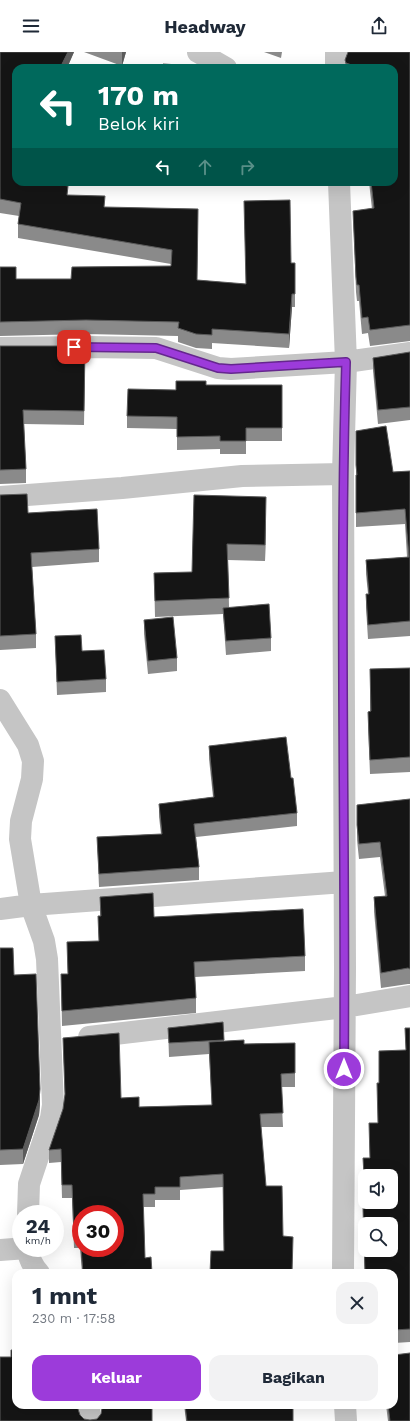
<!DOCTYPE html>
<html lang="id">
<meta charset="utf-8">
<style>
:root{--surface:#fff;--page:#f2f2f3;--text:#1f2937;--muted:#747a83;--accent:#9c3bda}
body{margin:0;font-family:"Work Sans",sans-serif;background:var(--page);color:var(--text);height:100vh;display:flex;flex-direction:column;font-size:15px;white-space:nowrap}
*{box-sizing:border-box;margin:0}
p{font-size:13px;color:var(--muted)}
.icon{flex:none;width:22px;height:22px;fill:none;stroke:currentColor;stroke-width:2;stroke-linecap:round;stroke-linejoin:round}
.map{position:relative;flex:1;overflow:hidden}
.side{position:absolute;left:12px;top:1217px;width:386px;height:140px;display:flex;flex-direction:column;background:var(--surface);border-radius:12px;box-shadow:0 4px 16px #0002}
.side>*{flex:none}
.hud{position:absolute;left:12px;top:12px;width:386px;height:122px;border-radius:12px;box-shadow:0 4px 16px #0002;background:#00695c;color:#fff;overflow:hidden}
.buttons{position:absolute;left:358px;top:1117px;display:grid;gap:8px}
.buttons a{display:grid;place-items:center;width:40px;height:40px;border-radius:8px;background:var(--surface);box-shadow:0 4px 16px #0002;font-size:20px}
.speed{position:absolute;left:12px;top:1153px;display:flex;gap:8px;font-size:20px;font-weight:700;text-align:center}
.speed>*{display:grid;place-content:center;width:52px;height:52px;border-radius:50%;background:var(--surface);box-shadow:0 4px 16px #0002;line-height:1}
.speed small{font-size:10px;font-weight:400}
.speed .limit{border:6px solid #d22;background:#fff;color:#111}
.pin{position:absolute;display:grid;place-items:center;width:34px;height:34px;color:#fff;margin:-17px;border-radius:8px;box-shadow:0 2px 6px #0006}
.me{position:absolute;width:44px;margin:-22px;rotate:0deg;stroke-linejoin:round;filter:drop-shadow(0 0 3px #0008)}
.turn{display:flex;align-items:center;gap:14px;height:84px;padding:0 20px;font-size:18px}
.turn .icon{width:52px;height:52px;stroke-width:2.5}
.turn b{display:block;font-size:28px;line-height:34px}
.lanes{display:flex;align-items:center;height:38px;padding:0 20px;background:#0003;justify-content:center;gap:20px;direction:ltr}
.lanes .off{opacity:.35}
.round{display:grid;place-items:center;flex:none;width:42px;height:42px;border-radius:12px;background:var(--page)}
.summary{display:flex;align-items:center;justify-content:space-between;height:68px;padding:0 20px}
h1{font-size:24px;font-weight:700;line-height:30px}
.cta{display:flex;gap:8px;margin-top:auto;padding:8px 20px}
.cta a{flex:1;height:46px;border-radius:12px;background:var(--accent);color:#fff;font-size:16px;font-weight:700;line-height:46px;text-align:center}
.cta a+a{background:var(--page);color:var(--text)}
header{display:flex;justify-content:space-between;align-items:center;height:52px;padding:0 20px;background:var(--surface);font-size:18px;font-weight:700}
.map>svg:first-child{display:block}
</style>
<header><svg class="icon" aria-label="menu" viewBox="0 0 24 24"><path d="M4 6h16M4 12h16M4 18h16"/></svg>Headway<svg class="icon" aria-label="share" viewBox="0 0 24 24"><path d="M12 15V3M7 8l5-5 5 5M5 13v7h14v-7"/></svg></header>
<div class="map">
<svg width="410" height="1369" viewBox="0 0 410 1369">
<rect width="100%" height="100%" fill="#fff"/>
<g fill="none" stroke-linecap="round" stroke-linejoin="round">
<!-- street -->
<path stroke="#c5c5c5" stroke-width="22" d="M198,0L226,16
M336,0V16
M339,130L346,310L343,422L345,916L343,1221
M0,296L89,295L156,296L218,316L231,317L346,310L410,301
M0,445L122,436L242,424L343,422
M0,648L28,693L33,709L32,727L21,769L20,787L31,853L44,889L47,907L53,1053L51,1066L29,1132L28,1162
M0,857L31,853L344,830
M89,985L345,955L410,944
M0,1198L27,1196C29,1206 32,1214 39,1221
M89,1353L90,1369
M345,1353L346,1369"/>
</g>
<!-- wall -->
<path fill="#8a8a8a" d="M0,0H74L67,16H16V130L68,143L105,156L198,157L197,228L245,232L291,211H295V255H292L289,296L212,291V297L196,296L178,290V284L86,282L0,284V215L16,227H71L171,214V212L18,186V172L19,164L0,161Z
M84,0H126L122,14Z
M264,0H282L281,6Z
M410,0V289L370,294L368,281L362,282L359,249H357L356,240L353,159L372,157L369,130H394V16H345V8Z
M0,294L85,308L84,373L24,372L26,417V431L0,432Z
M410,300V368L378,372L373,319V306Z
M206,333H282V389H246V402H220V397L177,398V377L127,376V364L176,338Z
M356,413L393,420L410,419V584L368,587L366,556V542H368L366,522V508L407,505L405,472L356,475Z
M0,443L28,461L99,497V510L32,515L36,582V596L0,598Z
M266,461L265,509L228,508L229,555L271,586V599L226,603L223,562L155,565L154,521L192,520Z
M144,568L177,606V619L148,622L144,582Z
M55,584L82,599L106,627V640L57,643Z
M410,616V720L370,722L368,674V660L370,659V617Z
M209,694L291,726L297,761V774L196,785L199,815V828L99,835L97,785L161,782L159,765V752L213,745L209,707Z
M410,747V932H408L381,936L374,860V845L385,844L380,805L359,807L357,788V753Z
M100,845L154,865L305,904V919L195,925L196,946V961L62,974L61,922H68L67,890L99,889L98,864H100Z
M0,896L14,923L40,1052L39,1063L23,1112L0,1113Z
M223,970L224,989L244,992L295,991V1035H281L283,1075H261L224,1199L223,1135L180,1138V1148H155V1155H143L145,1206L152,1221H82L80,1196H74L72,1146H62L61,1110L49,1111V1098L63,1057L65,1044L63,986L121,1046L139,1055L212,1053L209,1002L169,1005L168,976Z
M405,976H410V1290L394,1291V1221H365L362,1124L363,1123V1106H370L369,1071H378L379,1031L406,998Z
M184,1353H293V1369H186Z
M386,1353H394L410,1369H388Z"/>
<!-- shaded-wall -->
<path fill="#5b5b5b" d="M68,0H74L67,16H60Z
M122,0H126L122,14Z
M292,242V255L289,296V282Z
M266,445V461L265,509V493Z
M40,1037V1052L39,1063L23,1112V1097Z"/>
<!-- building -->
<path fill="#151515" stroke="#5b5b5b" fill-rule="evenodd" d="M0,0H68L60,16H16V130H45L68,134L67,143L105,144L104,155L198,157L197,228L246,232L244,149L290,148L291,211H295V242H292L289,282L212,277V283L196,282L178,276L179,270L86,268L0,270V215H16V227H71L72,215L171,214L172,198L18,172L21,151L0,147Z
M348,0H410V273L370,278L368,265L362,266L359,233H357L356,225L353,159L374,156L371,130H394V16H360L346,11L345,8Z
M163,12L213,15V16H162Z
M0,294H85L84,359L23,358L26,417L0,418Z
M410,300V355L378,358L373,306Z
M176,329H206V333H282V376H246V389H220V384L177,385V365L127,364L128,337L176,338Z
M386,374L393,420L410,419V569L368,573L366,542H369L366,508L409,505L405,457L356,461V423H357L356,413V379Z
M27,442L28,461L97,457L99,497L31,501L36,582L0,584V443Z
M194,443L266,445L265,493L227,492L229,546L155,549L154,521L192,520Z
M269,552L271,586L226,589L223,556Z
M173,565L177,606L148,609L144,568Z
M81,583L82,599L104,598L106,627L57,630L55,584Z
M410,616V705L370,708L368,660L371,659L370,617Z
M286,685L291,726H293L297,761L194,772L199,815L99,822L97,785L162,782L159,752L214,745L209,694Z
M410,747V917L408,916L381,921L374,845L387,844L380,790L359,792L357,773V753Z
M153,841L154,865L303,857L305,904L194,910L196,946L62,959L61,922H68L67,890L99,889L98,864H101L100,845Z
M0,896H13L14,923L36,922L40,1037L39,1048L23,1097L0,1098Z
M223,970L224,988L169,991L168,976Z
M405,976H410V1277L394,1278V1221H365L362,1124L364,1123L363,1106H370L369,1071H378L377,1031H379V999L406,998ZM365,1124H391V1150H365ZM365,1172H391V1198H365Z
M119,981L121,1046L139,1045V1055L212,1053L209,990L244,988V992L295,991V1021L281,1022L283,1061L260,1062L266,1134H282L283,1184L293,1185L292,1221H210L211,1199H224L223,1122L180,1125V1135H155V1142H143L145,1206L151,1205L152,1221H83L81,1196H115V1162H81V1195L80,1183H74L72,1133H62L61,1097L49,1098L63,1057L65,1042L63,986Z
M11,1298H16V1353H77L78,1357L80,1363L84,1367L90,1368L97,1367L101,1362L102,1356V1353H152V1369H0V1305H11Z
M410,1301V1369H390L388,1353H394V1303Z
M185,1353H293V1369H187Z"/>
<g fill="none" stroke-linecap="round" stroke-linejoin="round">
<defs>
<path id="route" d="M74,295L156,296L218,316L231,317L346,310C339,546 346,782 344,1017"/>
</defs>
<!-- route casing -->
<use href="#route" stroke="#65268e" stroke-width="10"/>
<!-- route -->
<use href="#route" stroke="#9c3bda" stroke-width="7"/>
</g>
</svg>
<div class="buttons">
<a><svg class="icon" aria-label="sound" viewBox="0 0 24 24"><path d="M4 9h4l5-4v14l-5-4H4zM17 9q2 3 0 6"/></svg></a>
<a><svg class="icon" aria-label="search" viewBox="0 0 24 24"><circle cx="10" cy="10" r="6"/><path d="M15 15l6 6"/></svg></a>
</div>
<div class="speed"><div>24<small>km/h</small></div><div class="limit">30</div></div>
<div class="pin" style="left:74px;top:295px;background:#d93025"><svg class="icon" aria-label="arrive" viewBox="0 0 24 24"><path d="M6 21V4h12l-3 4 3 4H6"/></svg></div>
<svg class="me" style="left:344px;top:1017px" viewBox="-20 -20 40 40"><circle r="17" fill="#9c3bda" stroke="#fff" stroke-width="3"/><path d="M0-11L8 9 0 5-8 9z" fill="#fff"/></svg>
<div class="hud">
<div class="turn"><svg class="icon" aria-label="left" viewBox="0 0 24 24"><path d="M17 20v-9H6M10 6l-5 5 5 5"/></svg><div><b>170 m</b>Belok kiri</div></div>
<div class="lanes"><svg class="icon" aria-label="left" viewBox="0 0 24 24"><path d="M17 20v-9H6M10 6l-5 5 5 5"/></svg><svg class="icon off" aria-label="ahead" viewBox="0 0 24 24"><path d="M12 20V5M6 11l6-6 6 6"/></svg><svg class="icon off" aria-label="right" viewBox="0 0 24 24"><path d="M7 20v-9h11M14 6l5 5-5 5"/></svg></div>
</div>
<section class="side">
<div class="summary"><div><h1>1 mnt</h1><p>230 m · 17:58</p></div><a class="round"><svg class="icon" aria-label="close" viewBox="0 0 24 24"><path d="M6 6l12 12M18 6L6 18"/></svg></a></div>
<div class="cta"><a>Keluar</a><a>Bagikan</a></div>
</section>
</div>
